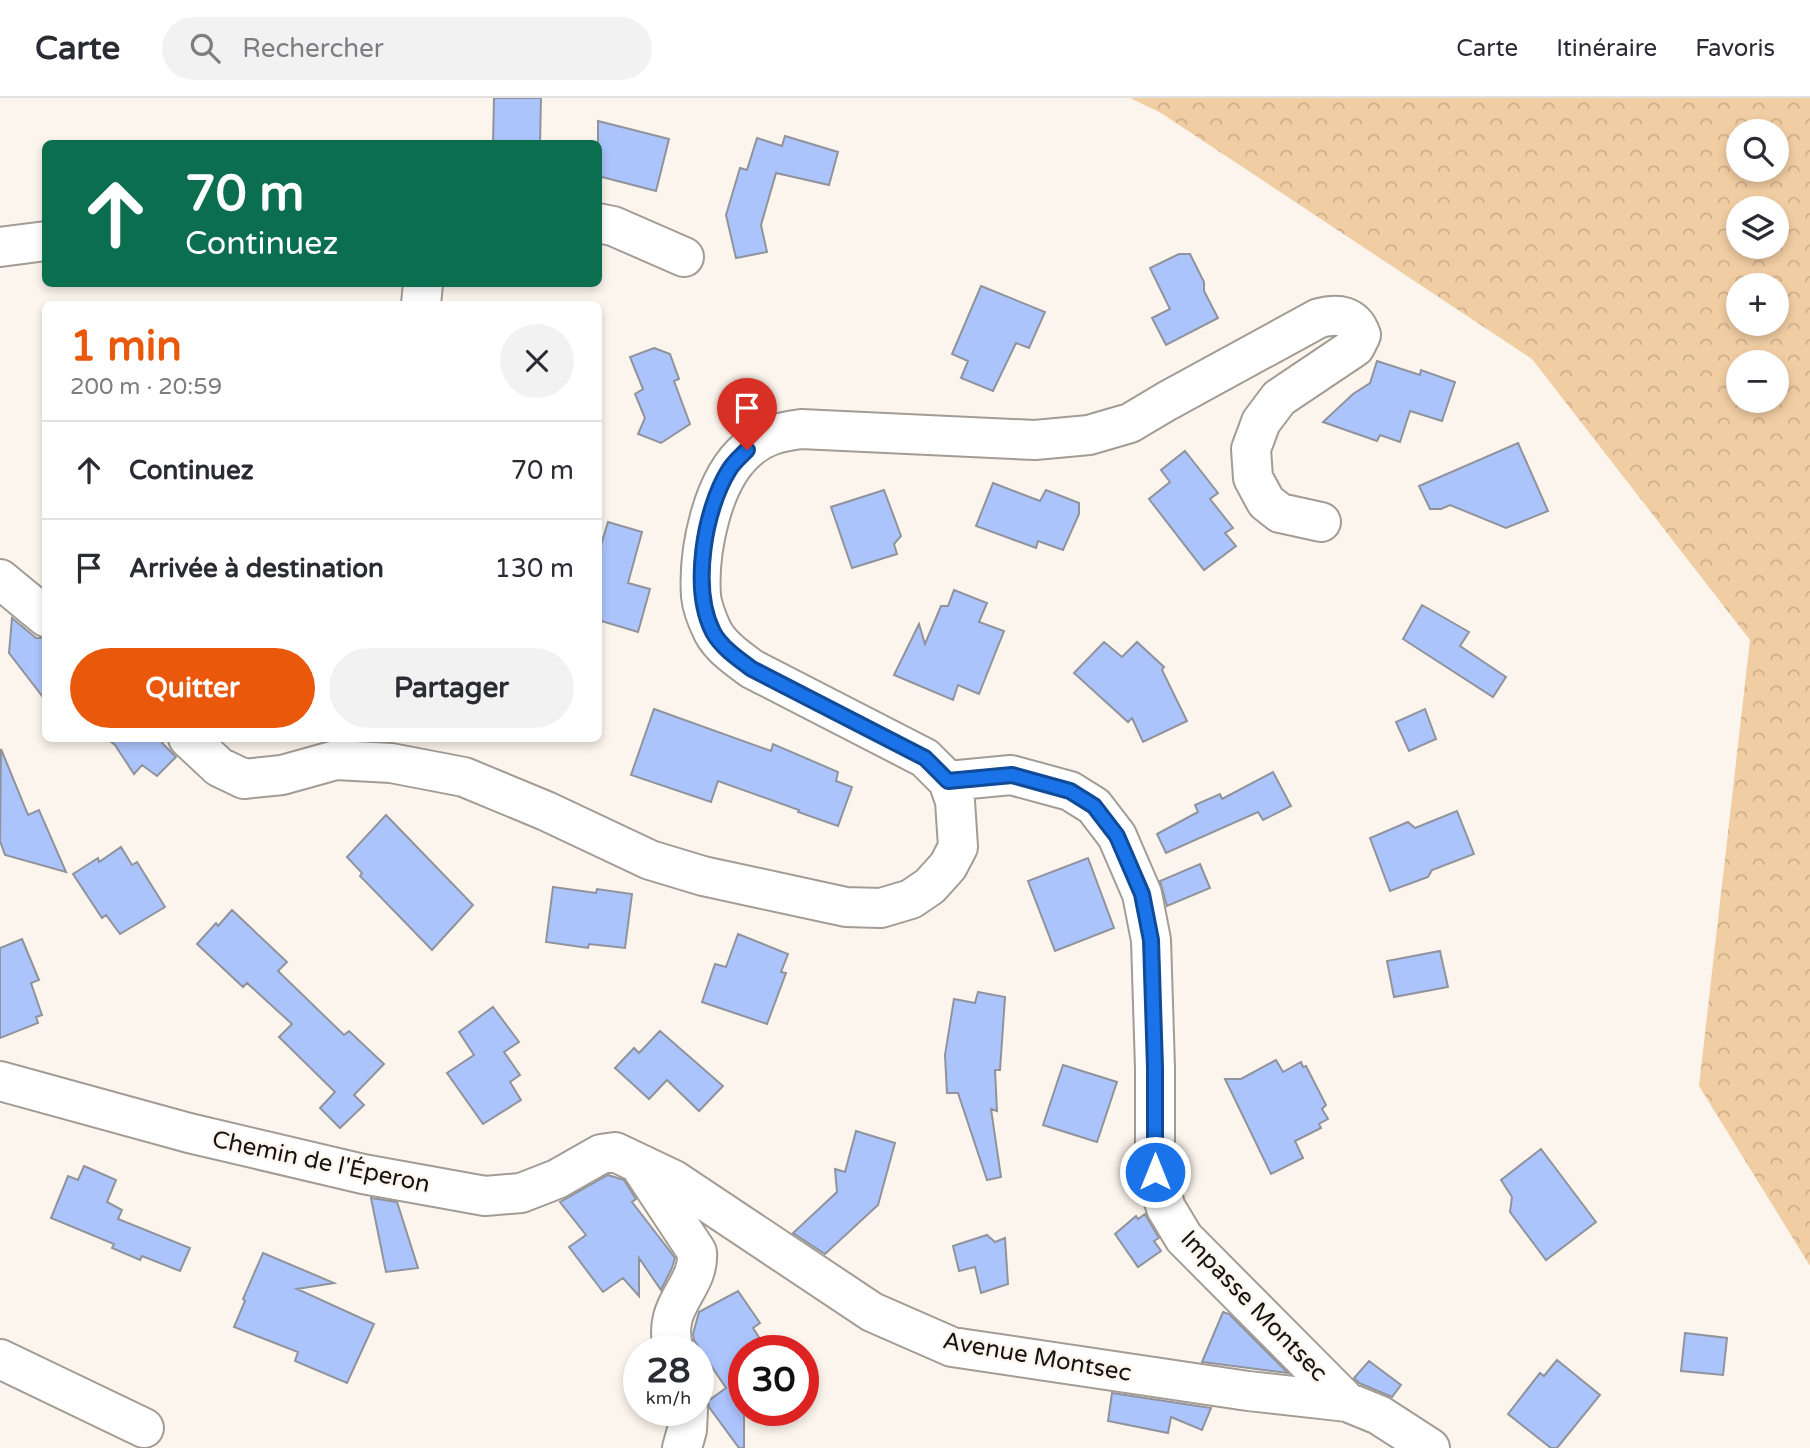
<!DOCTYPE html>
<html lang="fr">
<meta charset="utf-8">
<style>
:root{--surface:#fff;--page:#f2f2f3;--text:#2b2b33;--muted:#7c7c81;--line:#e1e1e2;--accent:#ea580c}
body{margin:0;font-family:"Varela Round",sans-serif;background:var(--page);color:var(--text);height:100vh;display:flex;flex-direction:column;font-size:26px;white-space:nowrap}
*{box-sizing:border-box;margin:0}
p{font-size:23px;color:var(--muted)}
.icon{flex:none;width:38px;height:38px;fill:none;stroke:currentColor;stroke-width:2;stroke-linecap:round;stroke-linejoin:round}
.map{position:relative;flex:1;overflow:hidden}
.side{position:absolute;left:42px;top:203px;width:560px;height:441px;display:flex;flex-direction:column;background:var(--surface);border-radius:10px;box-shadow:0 4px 10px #0003}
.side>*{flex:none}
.guide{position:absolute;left:42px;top:42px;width:560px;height:147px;border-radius:10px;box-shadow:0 4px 10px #0003;background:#0b6e4f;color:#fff;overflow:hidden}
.controls{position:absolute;left:1726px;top:21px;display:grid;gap:14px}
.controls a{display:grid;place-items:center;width:63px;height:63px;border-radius:50%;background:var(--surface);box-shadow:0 4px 10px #0003;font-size:35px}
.speed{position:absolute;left:623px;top:1237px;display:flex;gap:14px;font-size:35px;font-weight:700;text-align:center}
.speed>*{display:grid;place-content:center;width:91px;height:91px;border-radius:50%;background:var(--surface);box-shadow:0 4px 10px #0003;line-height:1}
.speed small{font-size:18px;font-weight:400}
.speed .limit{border:10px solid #d22;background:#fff;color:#111}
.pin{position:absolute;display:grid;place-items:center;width:60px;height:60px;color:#fff;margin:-72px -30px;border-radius:50% 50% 50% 0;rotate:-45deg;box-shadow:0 0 7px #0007}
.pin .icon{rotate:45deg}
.me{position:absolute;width:77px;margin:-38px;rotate:0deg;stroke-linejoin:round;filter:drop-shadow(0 0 5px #0008)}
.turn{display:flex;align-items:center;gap:24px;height:147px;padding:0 28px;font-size:32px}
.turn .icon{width:91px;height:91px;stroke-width:2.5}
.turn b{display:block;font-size:49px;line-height:60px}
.round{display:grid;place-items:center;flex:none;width:74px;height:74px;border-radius:37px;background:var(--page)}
.summary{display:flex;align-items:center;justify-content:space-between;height:119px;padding:0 28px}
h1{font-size:42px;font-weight:700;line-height:52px;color:var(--accent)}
.button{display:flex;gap:14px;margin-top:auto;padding:14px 28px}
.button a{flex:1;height:80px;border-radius:42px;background:var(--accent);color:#fff;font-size:28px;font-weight:700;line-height:80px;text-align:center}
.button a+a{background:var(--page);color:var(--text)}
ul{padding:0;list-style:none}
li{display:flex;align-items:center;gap:21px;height:98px;padding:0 28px;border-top:2px solid var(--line)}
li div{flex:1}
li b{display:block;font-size:26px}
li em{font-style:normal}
header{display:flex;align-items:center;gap:42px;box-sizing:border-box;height:98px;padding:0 35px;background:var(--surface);border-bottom:2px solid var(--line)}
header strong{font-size:33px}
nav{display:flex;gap:38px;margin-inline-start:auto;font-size:24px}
.search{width:490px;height:63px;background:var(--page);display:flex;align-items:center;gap:18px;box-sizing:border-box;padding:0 24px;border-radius:38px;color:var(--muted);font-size:26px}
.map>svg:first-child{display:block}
</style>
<header>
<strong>Carte</strong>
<div class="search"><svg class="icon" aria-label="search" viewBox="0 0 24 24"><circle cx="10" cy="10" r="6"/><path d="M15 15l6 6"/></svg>Rechercher</div>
<nav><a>Carte</a><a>Itinéraire</a><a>Favoris</a></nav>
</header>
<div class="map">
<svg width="1810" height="1350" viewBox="0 0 1810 1350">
<defs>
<pattern id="forest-crowns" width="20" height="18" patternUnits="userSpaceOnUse" patternTransform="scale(1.75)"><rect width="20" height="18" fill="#f1cda3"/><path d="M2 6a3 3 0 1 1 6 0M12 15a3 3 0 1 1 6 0" fill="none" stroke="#ceaf8b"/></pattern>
</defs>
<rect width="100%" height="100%" fill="#fcf5ed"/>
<!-- forest -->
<path fill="url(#forest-crowns)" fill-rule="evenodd" d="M1130,0H1810V1168L1699,988L1750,542L1532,261L1161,15ZM1738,33H1776V72H1738ZM1738,110H1776V149H1738ZM1738,187H1776V226H1738ZM1738,264H1776V303H1738Z"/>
<!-- building -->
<path fill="#acc4fc" stroke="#90939c" stroke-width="2" d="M494,0H541L540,46H493Z
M598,23L669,41L656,93L598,78Z
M785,38L838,54L829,87L776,75L761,127L767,154L736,160L726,117L740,70L747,72L757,40L782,48Z
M1179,156H1190L1204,184V193L1218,220L1166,247L1152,220L1170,211L1150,170Z
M981,188L1045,214L1029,250L1016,245L993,293L961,280L968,263L952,256Z
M654,250L670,256L679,281L674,283L690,326L661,345L638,336L645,320L635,296L643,291L630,259Z
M1377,263L1420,277L1421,272L1455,284L1442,323L1410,313L1400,344L1380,337L1377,343L1323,324L1353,296L1370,285Z
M1518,345L1548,413L1506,430L1450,407L1441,411H1430L1419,388Z
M1185,353L1218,395L1210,401L1233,430L1225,435L1236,448L1204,472L1149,401L1170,384L1161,372Z
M993,385L1040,403L1046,392L1079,405V416L1063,452L1038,443L1036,450L976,428Z
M884,392L901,438L894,446L897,456L852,470L831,409Z
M608,424L642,434L628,485L650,491L638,534L598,522V457Z
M954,492L987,505L979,524L1004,533L979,596L958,587L953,602L894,577L919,526L925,546L941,508H948Z
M1422,507L1469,534L1460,548L1506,579L1493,599L1403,541Z
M12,520L36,540H46V603L9,555Z
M1104,544L1122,559L1137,544L1164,569L1162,572L1187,623L1143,644L1132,620L1128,624L1074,575Z
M654,611L771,653L773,646L838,674L836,683L852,689L838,728L798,714L799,712L718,683L711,704L631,677Z
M1425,611L1436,641L1409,653L1396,624Z
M106,640H166L162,645L176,659L157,678L142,667L134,676L115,647Z
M1,651L28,717L39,712L66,774L5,757L0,743Z
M1273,674L1291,708L1263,722L1258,714L1166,755L1157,736L1198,714L1195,707L1220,696L1222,701Z
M1457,713L1474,756L1432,772L1428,779L1390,793L1370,740L1408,724L1415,730Z
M386,717L473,807L432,852L360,778L362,775L347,759Z
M121,749L132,767L137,764L165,809L120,836L106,817L102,820L73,776L98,760L99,764Z
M1088,760L1114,830L1055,853L1028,783Z
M1200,766L1210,790L1167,808L1160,783Z
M553,789L596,795L597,791L632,796L625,850L589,846L588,850L546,844Z
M232,812L287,864L278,873L344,937L349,933L384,966L354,997L364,1007L340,1030L320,1010L335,994L279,939L292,926L247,885L243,889L197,846L216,825L218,828Z
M738,836L788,856L781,874L786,875L767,926L702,904L715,866L726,869Z
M22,841L39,882L31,885L42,917L36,919L38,925L0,940V850Z
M1440,853L1448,889L1394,899L1387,863Z
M978,894L1005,899L1000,972H995L997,1013L991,1011L1001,1079L987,1082L958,995H947L945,957L954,901L975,905Z
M493,909L519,944L504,954L520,977L510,984L521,1002L483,1026L447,975L474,957L459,934Z
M660,933L723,988L699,1013L667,982L649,1001L615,970L634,950L639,955Z
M1276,962L1283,974L1301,964L1303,969L1306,968L1326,1007L1322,1011L1328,1021L1319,1026L1321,1030L1295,1043L1303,1060L1271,1076L1225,981H1241Z
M1063,967L1117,984L1097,1044L1043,1027Z
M856,1033L895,1045L878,1107L825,1156L793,1135L837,1094L835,1071L845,1074Z
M1541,1051L1596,1124L1546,1162L1510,1114L1512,1099L1501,1082Z
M84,1068L116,1082L107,1104L122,1112L118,1121L190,1150L180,1173L142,1158L140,1162L112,1150L114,1146L51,1120L68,1078L78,1082Z
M608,1077L624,1082L636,1101L632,1104L675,1160L672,1170L661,1192L639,1160V1198L623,1180L603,1194L569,1149L586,1137L560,1104Z
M371,1100L397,1104L418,1170L386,1174Z
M1145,1116L1159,1140L1154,1143L1161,1153L1138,1169L1115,1136L1136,1118L1138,1121Z
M987,1137L995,1144L1005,1140L1008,1186L981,1195L975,1169L959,1173L953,1148Z
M263,1155L334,1185L297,1191L374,1226L347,1285L295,1263L298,1254L234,1229L245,1203L243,1201Z
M738,1193L760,1225L753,1230L768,1253H744V1350H739L709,1309L708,1303L726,1290L694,1242L693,1236L699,1214Z
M1223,1214L1229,1216L1288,1275L1202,1264Z
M1685,1235L1727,1240L1723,1277L1681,1273Z
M1557,1262L1600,1297L1557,1350H1551L1508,1316L1540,1275L1544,1278Z
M1369,1263L1401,1287L1392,1299L1359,1285L1354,1280Z
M1112,1295L1211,1310L1202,1332L1171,1319L1168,1335L1108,1323Z"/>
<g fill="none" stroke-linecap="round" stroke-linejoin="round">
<defs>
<path id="minor" d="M598,125L613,128L684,159
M0,149L46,143
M421,206L423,186
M0,481L46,519
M188,640L219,669L244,681L282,677L336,662L391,665L464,679L546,713L650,762L703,778L846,809L881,810L911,801L930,788L948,768L958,749L955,703L948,683L925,660L752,571C738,561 721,549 713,534C708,524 702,508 701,498C698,453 712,382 747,352C764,337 780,334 801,331L1035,342L1089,337L1130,325L1167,303L1319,220C1338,215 1354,217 1361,237L1355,249L1279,300L1261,324L1251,351L1253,380L1266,404L1280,415L1321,424
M948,683L1011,677L1070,693L1094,708L1117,738L1142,796L1151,842L1155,970V1074L1166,1110L1184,1140L1347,1304
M0,983L189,1035L363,1076L485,1098L521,1095L557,1081L601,1056L615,1054L674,1082L872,1214L952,1249L1248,1293L1347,1304L1379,1317L1430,1350
M641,1069L697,1154C700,1191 660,1206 674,1253
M0,1261L144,1330
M682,1350L687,1332L688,1312"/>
</defs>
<!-- minor casing -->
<use href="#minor" stroke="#a39c94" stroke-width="42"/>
<!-- minor -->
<use href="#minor" stroke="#fff" stroke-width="38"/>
</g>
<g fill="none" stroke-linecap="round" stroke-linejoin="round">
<defs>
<path id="route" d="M747,352C741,358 733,365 729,372C704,412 691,491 713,534C721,549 738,561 752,571L925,660L948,683L1012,677L1070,693L1094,708L1117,738L1142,796L1151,842L1155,970V1074"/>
</defs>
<!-- route casing -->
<use href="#route" stroke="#114b97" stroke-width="18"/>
<!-- route -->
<use href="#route" stroke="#1a73e8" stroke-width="12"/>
</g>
<g text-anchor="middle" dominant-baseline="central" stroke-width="5" stroke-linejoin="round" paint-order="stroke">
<!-- street labels -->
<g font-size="24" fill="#161411" stroke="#fcf5ed">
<text transform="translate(321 1064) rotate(12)">Chemin de l'Éperon</text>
<text transform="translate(1254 1208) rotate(46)">Impasse Montsec</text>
<text transform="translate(1037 1259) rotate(10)">Avenue Montsec</text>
</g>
</g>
</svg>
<div class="controls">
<a><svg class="icon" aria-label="search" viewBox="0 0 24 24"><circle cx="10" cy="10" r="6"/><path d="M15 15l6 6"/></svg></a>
<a><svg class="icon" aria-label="layers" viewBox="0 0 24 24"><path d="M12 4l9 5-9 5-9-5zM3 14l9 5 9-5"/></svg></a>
<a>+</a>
<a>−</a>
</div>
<div class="speed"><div>28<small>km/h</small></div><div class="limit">30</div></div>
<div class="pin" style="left:747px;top:352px;background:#d93025"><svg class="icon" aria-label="arrive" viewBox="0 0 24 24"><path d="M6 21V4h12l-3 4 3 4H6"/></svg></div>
<svg class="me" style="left:1155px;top:1074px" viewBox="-20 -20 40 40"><circle r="17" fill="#1a73e8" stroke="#fff" stroke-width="3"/><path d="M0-11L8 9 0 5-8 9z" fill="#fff"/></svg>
<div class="guide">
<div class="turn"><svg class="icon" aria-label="ahead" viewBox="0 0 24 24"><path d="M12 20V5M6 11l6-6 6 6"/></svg><div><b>70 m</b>Continuez</div></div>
</div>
<section class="side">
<div class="summary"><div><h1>1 min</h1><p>200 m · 20:59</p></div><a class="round"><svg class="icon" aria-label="close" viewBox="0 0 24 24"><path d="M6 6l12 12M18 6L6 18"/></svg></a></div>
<ul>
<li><svg class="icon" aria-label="ahead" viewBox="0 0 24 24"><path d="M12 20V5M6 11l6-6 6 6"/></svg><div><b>Continuez</b></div><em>70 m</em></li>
<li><svg class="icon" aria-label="arrive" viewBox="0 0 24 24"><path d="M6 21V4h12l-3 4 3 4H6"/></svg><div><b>Arrivée à destination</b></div><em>130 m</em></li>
</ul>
<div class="button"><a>Quitter</a><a>Partager</a></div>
</section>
</div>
